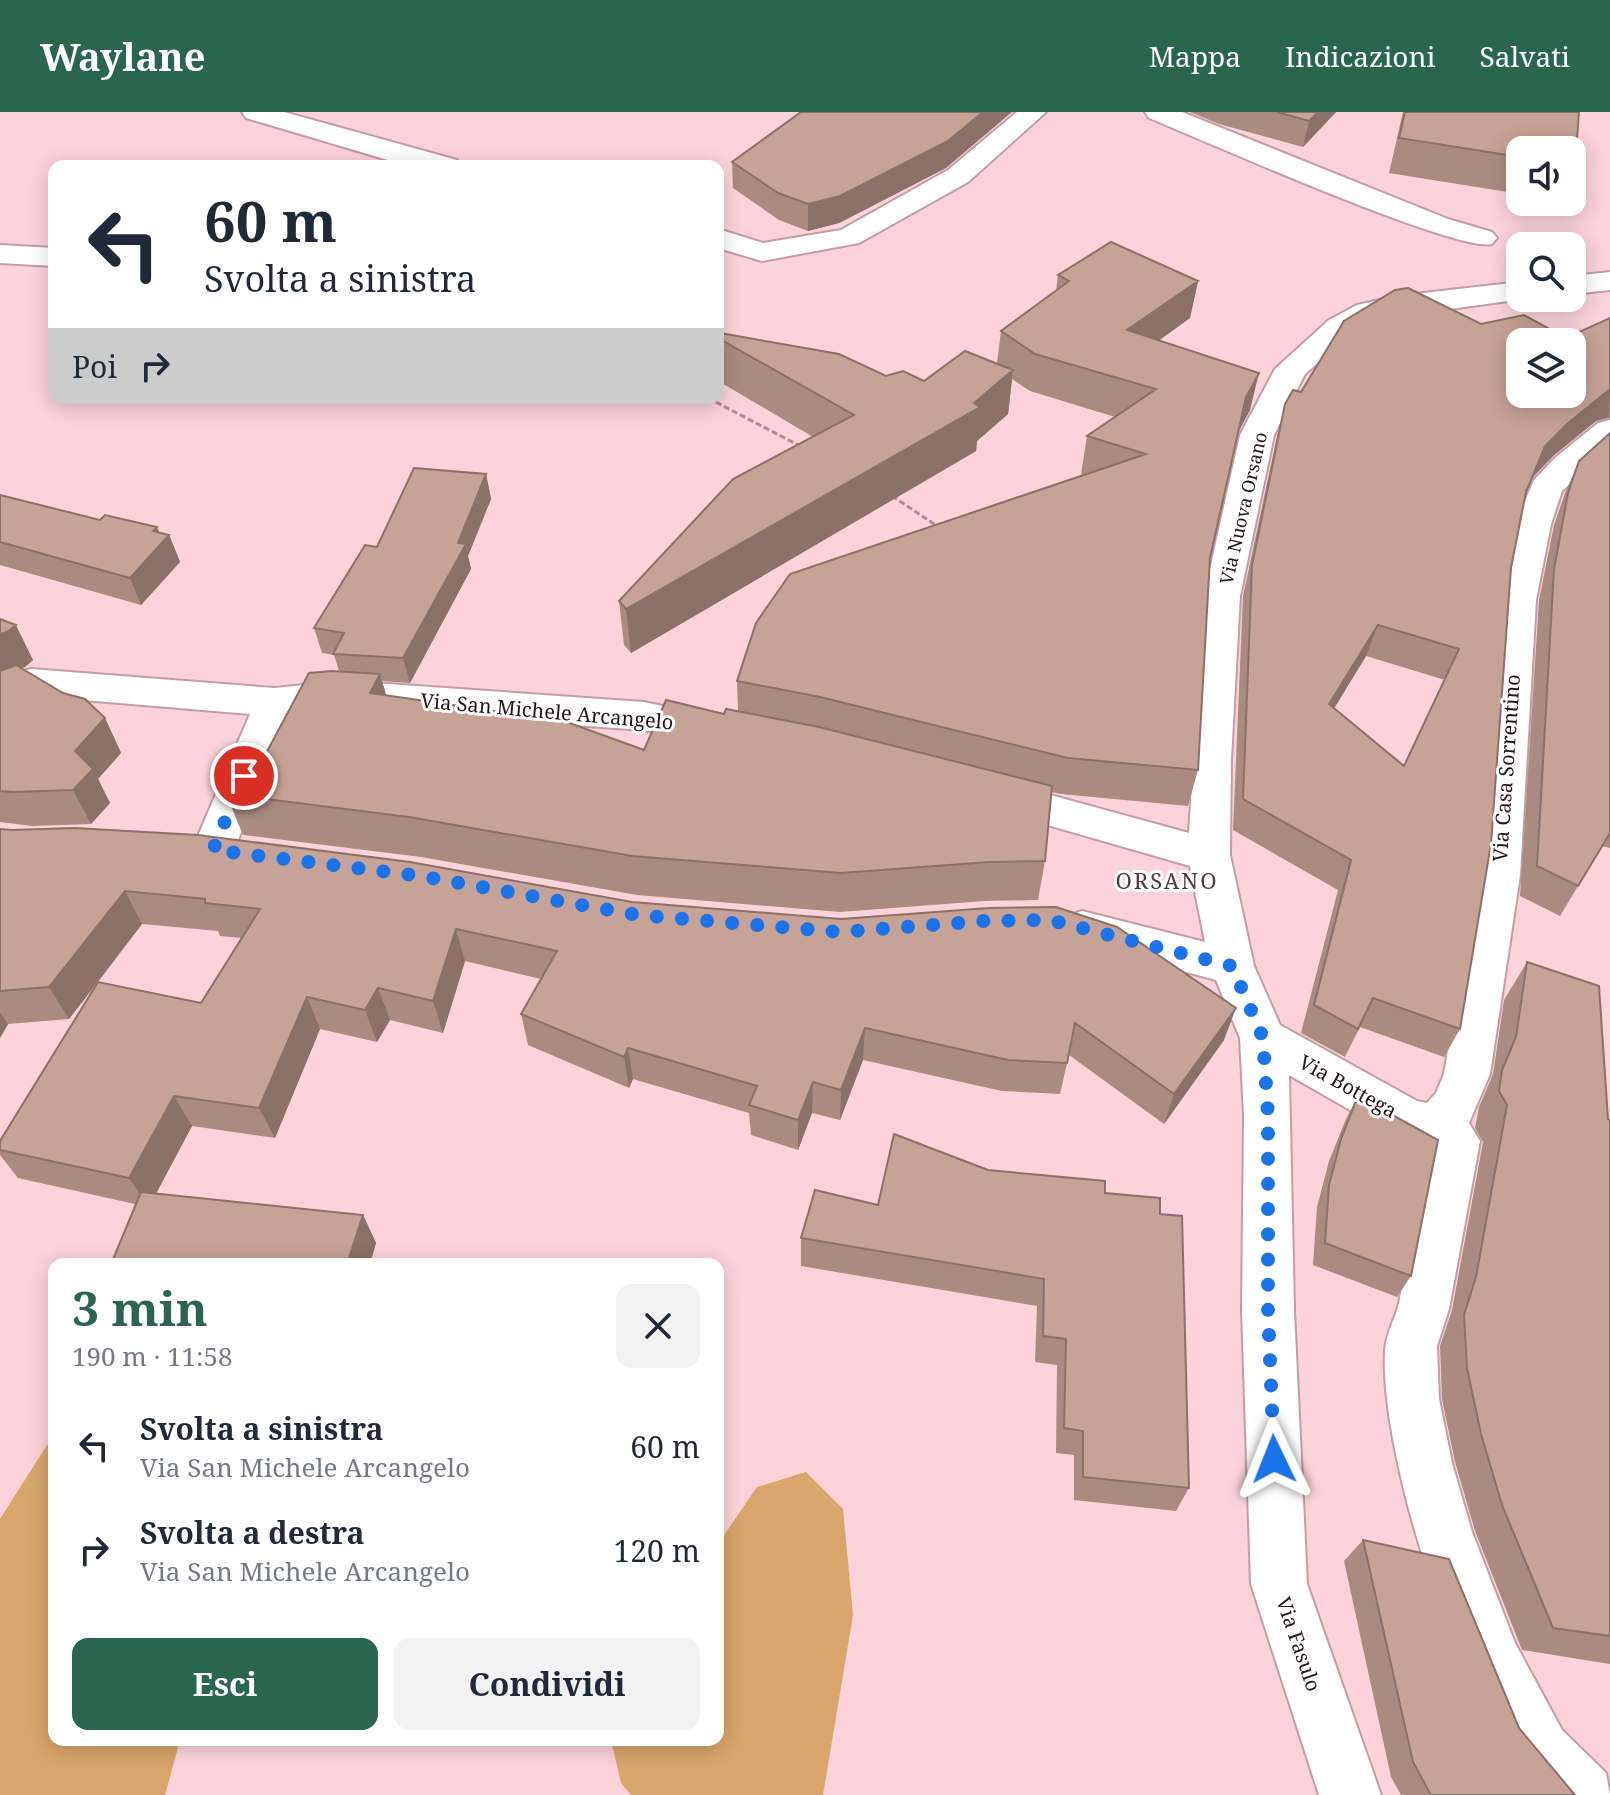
<!DOCTYPE html>
<html lang="it">
<meta charset="utf-8">
<style>
:root{--surface:#fff;--page:#f2f2f3;--text:#1f2937;--muted:#747a83;--accent:#2a654f}
body{margin:0;font-family:"Noto Serif",serif;background:var(--page);color:var(--text);height:100vh;display:flex;flex-direction:column;font-size:30px;white-space:nowrap}
*{box-sizing:border-box;margin:0}
p{font-size:26px;color:var(--muted)}
.icon{flex:none;width:44px;height:44px;fill:none;stroke:currentColor;stroke-width:2;stroke-linecap:round;stroke-linejoin:round}
.map{position:relative;flex:1;overflow:hidden}
.drawer{position:absolute;left:48px;top:1146px;width:676px;height:488px;display:flex;flex-direction:column;background:var(--surface);border-radius:16px;box-shadow:0 4px 20px #0003}
.drawer>*{flex:none}
.banner{position:absolute;left:48px;top:48px;width:676px;height:244px;border-radius:16px;box-shadow:0 4px 20px #0003;background:#fff;color:var(--text);overflow:hidden}
.tools{position:absolute;left:1506px;top:24px;display:grid;gap:16px}
.tools a{display:grid;place-items:center;width:80px;height:80px;border-radius:16px;background:var(--surface);box-shadow:0 4px 20px #0003;font-size:40px}
.pin{position:absolute;display:grid;place-items:center;width:68px;height:68px;color:#fff;margin:-34px;border:4px solid #fff;border-radius:50%;box-shadow:0 2px 8px #0007}
.me{position:absolute;width:88px;margin:-44px;rotate:358deg;stroke-linejoin:round;filter:drop-shadow(0 0 6px #0008)}
.turn{display:flex;align-items:center;gap:28px;height:168px;padding:0 24px;font-size:36px}
.turn .icon{width:104px;height:104px;stroke-width:2.5}
.turn b{display:block;font-size:56px;line-height:68px}
.then{display:flex;align-items:center;height:76px;padding:0 24px;background:#0003;gap:16px;font-size:30px}
.round{display:grid;place-items:center;flex:none;width:84px;height:84px;border-radius:16px;background:var(--page)}
.overview{display:flex;align-items:center;justify-content:space-between;height:136px;padding:0 24px}
h1{font-size:48px;font-weight:700;line-height:60px;color:var(--accent)}
.button{display:flex;gap:16px;margin-top:auto;padding:16px 24px}
.button a{flex:1;height:92px;border-radius:16px;background:var(--accent);color:#fff;font-size:32px;font-weight:700;line-height:92px;text-align:center}
.button a+a{background:var(--page);color:var(--text)}
ul{padding:0;list-style:none}
li{display:flex;align-items:center;gap:24px;height:104px;padding:0 24px}
li div{flex:1}
li b{display:block;font-size:30px}
li em{font-style:normal}
header{display:flex;align-items:center;gap:48px;box-sizing:border-box;height:112px;padding:0 40px;background:var(--accent);color:#fff}
header strong{font-size:38px}
nav{display:flex;gap:44px;margin-inline-start:auto;font-size:28px}
.map>svg:first-child{display:block}
</style>
<header>
<strong>Waylane</strong>
<nav><a>Mappa</a><a>Indicazioni</a><a>Salvati</a></nav>
</header>
<div class="map">
<svg width="1610" height="1683" viewBox="0 0 1610 1683">
<rect width="100%" height="100%" fill="#fdd3db"/>
<!-- green -->
<path fill="#d8a66b" d="M47,1333L54,1334V1628H180L165,1683H0V1407Z
M806,1360L843,1397L853,1503L823,1683H631L621,1671L611,1628H718V1432L757,1375Z"/>
<g fill="none" stroke-linecap="round" stroke-linejoin="round">
<defs>
<path id="minor" d="M242,0H284L457,48L461,54H408L246,6Z
M1017,0H1046L968,70L859,131L762,149L718,136V117L763,131L841,118L948,58Z
M1145,0H1182L1448,107L1492,120L1497,126L1492,132C1456,141 1201,27 1149,6Z
M0,133L54,136V154L0,151Z
M1610,160V178L1572,182V164Z
M1520,170V186H1529L1379,207L1351,222L1305,262L1274,323L1240,484L1231,648L1230,743L1254,854L1280,913L1417,989L1427,991L1436,981L1444,962L1478,763L1500,488L1515,412L1534,368L1555,346L1598,311L1610,308V335L1562,379L1551,412L1536,488L1520,763L1490,962L1469,1011L1480,1029L1449,1197L1437,1234L1439,1287L1452,1351L1472,1420L1515,1531L1562,1618L1606,1661L1610,1683H1540C1464,1607 1379,1345 1385,1238C1386,1222 1395,1207 1399,1191C1409,1140 1420,1088 1430,1037L1424,1031L1390,1021L1289,963L1294,1198L1307,1472L1381,1683H1319L1251,1472L1242,1198L1244,1003L1240,926L1216,868L1067,828L1060,816L1067,804L1082,799L1205,830L1190,754L978,693L972,682L978,671L992,667L1189,721L1204,484L1240,323L1275,257L1329,208L1357,193L1397,184Z
M31,557L274,576L345,569L644,590L729,608L735,618L729,628L715,632L644,618L345,597L289,602L234,738L228,749L213,754L198,749L192,738L250,602L36,584L15,592H0V564Z"/>
</defs>
<!-- minor casing -->
<use href="#minor" stroke="#c49da4" stroke-width="4"/>
<!-- path-far1 -->
<path stroke="#ad8d93" stroke-width="3" stroke-dasharray="6 3" stroke-linecap="butt" d="M708,286L802,335
M892,384L940,416"/>
<!-- path -->
<path stroke="#ad8d93" stroke-width="5" stroke-dasharray="7 4" stroke-linecap="butt" d="M937,414L940,416"/>
<!-- minor -->
<use href="#minor" fill="#fff" fill-rule="evenodd"/>
</g>
<!-- wall -->
<path fill="#ab8b81" fill-rule="evenodd" d="M1190,0H1336L1303,35L1219,12Z
M1403,0H1579L1575,53L1572,61V38H1520V82L1389,61Z
M732,50L946,56L839,111L808,119L779,108L733,76Z
M1058,163L1198,169L1190,206L1159,228L1250,298L1239,319L1210,446L1198,658L1188,694L1061,682L1051,680L1045,749L1038,788L984,789L840,800L637,783L421,745L243,723L226,682L256,660L339,559L334,543L322,541L314,516L377,435L486,362L491,387L468,444L471,457L410,571L382,569L386,583L644,638L724,602L738,599L737,569L1084,362H1081L1087,324L1115,305L1030,279L1012,267L1008,302L977,329L976,339L631,541L624,533L619,489L813,325L720,270L718,225L886,264L924,269L997,251L1001,219L1056,179Z
M1610,206V306L1596,309L1553,344L1532,366L1526,380L1511,456L1460,917L1444,945L1360,915L1345,945L1301,921L1338,778L1233,718L1243,484L1277,324L1285,292L1301,280L1481,212L1566,226ZM1366,544L1445,568L1404,654L1334,596Z
M1610,321V736L1602,734L1560,804L1520,784L1539,488L1554,413L1565,381L1579,349Z
M0,383L100,408L169,423L180,450L141,493L0,453Z
M0,507L33,548L25,555L21,556L105,606L121,641L98,667L110,691L91,712L32,714L0,710Z
M0,717L1224,928L1164,1012L1069,943L1060,982L1002,979L863,948L840,1008L812,1001L798,1038L751,1023L749,1001L633,967L629,976L528,933L521,902L541,867L465,849L443,921L390,908L377,930L320,917L275,1026L192,1014L156,1081L363,1103L376,1131L370,1152H111L135,1092L18,1066L0,1043V1029L98,870L69,907L8,912L0,926ZM142,812L218,819L220,824L242,826L201,891L98,870Z
M1527,850L1608,1007L1610,1008V1552L1522,1538L1475,1419L1455,1350L1442,1287L1440,1234L1452,1198L1483,1030L1475,1016L1479,995L1493,962L1504,888Z
M1358,984L1411,1164L1397,1185L1313,1153L1317,1095L1329,1049L1346,1007Z
M988,1058L1105,1081L1160,1102L1189,1376L1176,1399L1074,1388V1343L1056,1341L1057,1253L1035,1250L1037,1194L801,1154V1126L878,1093Z
M1363,1428L1519,1616L1575,1683H1401L1391,1665L1344,1449Z"/>
<!-- shaded-wall -->
<path fill="#8b7169" d="M983,0H1012L946,56L839,111L808,119V92Z
M1318,0H1336L1303,35L1309,9Z
M1198,169L1190,206L1121,256L1127,218Z
M1013,258L1008,302L977,329L976,339L631,541L626,497L974,291Z
M1259,261L1250,298L1237,322L1246,285Z
M1610,277L1609,305L1596,309L1553,344L1532,366L1545,334L1567,312Z
M486,362L491,387L468,444L471,457L410,571L403,546L458,431Z
M157,415L163,430L169,423L180,450L141,493L130,466L153,419Z
M16,513L33,548L25,555L0,562V522Z
M1378,513L1366,544L1318,623L1329,592Z
M380,562L392,603L370,581Z
M105,606L121,641L98,667L110,691L91,712L73,678L75,639Z
M125,779L142,812L69,907L49,875Z
M456,817L465,849L443,921L433,889Z
M378,876L390,908L377,930L365,898Z
M307,885L320,917L275,1026L259,996Z
M1236,896L1224,928L1164,1012L1174,982Z
M0,901L8,912L0,926Z
M865,916L863,948L840,1008L841,978Z
M628,936L633,967L629,976L624,945Z
M813,970L812,1001L798,1038V1008Z
M174,984L192,1014L149,1095L129,1066Z
M363,1103L376,1131L370,1152H347Z"/>
<!-- building -->
<path fill="#c7a296" stroke="#8b7169" stroke-width="2" fill-rule="evenodd" d="M801,0H983L948,29L840,84L808,92L778,81L732,50Z
M1277,0H1318L1309,9Z
M1405,0H1579L1575,53H1572V38H1520V45L1399,26Z
M1111,130L1198,169L1127,218L1259,261L1246,285L1210,446L1198,658L1068,646L820,585L737,569L756,511L790,462L1146,342L1087,324L1156,277L1035,242L1001,219L1069,169L1058,163Z
M1408,176L1481,212L1524,203L1566,226L1610,206V277L1567,312L1545,334L1526,380L1511,456L1491,732L1460,917L1373,886L1358,917L1314,893L1351,748L1243,687L1252,453L1285,292L1293,278L1301,280L1344,209L1395,178ZM1520,230H1572V282H1520ZM1378,513L1459,537L1404,654L1329,592Z
M720,221L839,242L886,264L903,259L924,269L965,239L1013,258L974,291L980,295L626,497L619,489L733,367L854,303L718,226Z
M1610,321V721L1578,774L1537,754L1554,457L1568,381L1579,349Z
M414,356L486,362L458,431L466,432L403,546L333,542L344,521L314,516L365,433L377,435Z
M0,383L100,408L105,403L157,415L153,419L169,423L130,466L0,430Z
M0,507L16,513L7,520L0,522Z
M16,553L63,581L85,587L105,606L75,639L93,657L73,678L13,680L0,679V559Z
M332,559L380,562L370,581L564,609L644,638L666,588L724,602L726,597L819,615L1052,674L1045,749L989,750L841,761L632,744L409,705L226,682L237,657L256,660L309,561Z
M75,716L198,723L410,750L632,790L841,807L989,796L1056,795L1117,815L1236,896L1174,982L1075,911L1067,951L1008,948L865,916L841,978L813,970L798,1008L749,993L757,974L628,936L624,945L521,902L557,839L456,817L433,889L378,876L365,898L307,885L259,996L174,984L129,1066L0,1038V1029L98,870L201,891L260,797L205,791V787L125,779L49,875L0,879V717L12,718Z
M1527,850L1599,874L1608,1007L1610,1008V1524L1553,1516L1502,1393L1481,1322L1467,1256L1464,1203L1476,1165L1507,993L1499,979L1502,958L1516,925Z
M1358,984L1438,1028L1411,1164L1325,1131L1329,1073L1341,1027Z
M894,1022L988,1058L1105,1069V1081L1160,1086V1102L1182,1104L1189,1376L1083,1365V1319L1064,1316L1066,1227L1043,1224L1044,1167L801,1126L815,1078L878,1093Z
M141,1080L363,1103L347,1152H111Z
M1363,1428L1449,1447L1519,1616L1575,1683H1431L1413,1650Z"/>
<g fill="none" stroke-linecap="round" stroke-linejoin="round">
<!-- route -->
<path stroke="#1a73e8" stroke-width="14" stroke-dasharray="0 25.2" d="M244,664L213,738L420,764L637,803L840,820L984,809L1050,808L1232,854L1263,926L1268,1003V1198L1274,1347"/>
</g>
<g text-anchor="middle" dominant-baseline="central" stroke-width="6" stroke-linejoin="round" paint-order="stroke">
<!-- far-street labels -->
<g font-size="18" fill="#221417" stroke="#fff">
<text transform="translate(1243 396) rotate(-77)">Via Nuova Orsano</text>
</g>
<!-- street labels -->
<g font-size="20" fill="#221417" stroke="#fff">
<text transform="translate(547 599) rotate(5)">Via San Michele Arcangelo</text>
<text transform="translate(1506 656) rotate(-86)">Via Casa Sorrentino</text>
<text transform="translate(1348 974) rotate(29)">Via Bottega</text>
<text transform="translate(1299 1532) rotate(71)">Via Fasulo</text>
</g>
<!-- neighbourhood labels -->
<g font-size="22" letter-spacing="2" fill="#57373e" stroke="#fff">
<text x="1167" y="768">ORSANO</text>
</g>
</g>
</svg>
<div class="tools">
<a><svg class="icon" aria-label="sound" viewBox="0 0 24 24"><path d="M4 9h4l5-4v14l-5-4H4zM17 9q2 3 0 6"/></svg></a>
<a><svg class="icon" aria-label="search" viewBox="0 0 24 24"><circle cx="10" cy="10" r="6"/><path d="M15 15l6 6"/></svg></a>
<a><svg class="icon" aria-label="layers" viewBox="0 0 24 24"><path d="M12 4l9 5-9 5-9-5zM3 14l9 5 9-5"/></svg></a>
</div>
<div class="pin" style="left:244px;top:664px;background:#d93025"><svg class="icon" aria-label="arrive" viewBox="0 0 24 24"><path d="M6 21V4h12l-3 4 3 4H6"/></svg></div>
<svg class="me" style="left:1274px;top:1347px" viewBox="-20 -20 40 40"><path d="M0-17L14 15 0 8-14 15z" fill="#1a73e8" stroke="#fff" stroke-width="4"/></svg>
<div class="banner">
<div class="turn"><svg class="icon" aria-label="left" viewBox="0 0 24 24"><path d="M17 20v-9H6M10 6l-5 5 5 5"/></svg><div><b>60 m</b>Svolta a sinistra</div></div>
<div class="then">Poi<svg class="icon" aria-label="right" viewBox="0 0 24 24"><path d="M7 20v-9h11M14 6l5 5-5 5"/></svg></div>
</div>
<section class="drawer">
<div class="overview"><div><h1>3 min</h1><p>190 m · 11:58</p></div><a class="round"><svg class="icon" aria-label="close" viewBox="0 0 24 24"><path d="M6 6l12 12M18 6L6 18"/></svg></a></div>
<ul>
<li><svg class="icon" aria-label="left" viewBox="0 0 24 24"><path d="M17 20v-9H6M10 6l-5 5 5 5"/></svg><div><b>Svolta a sinistra</b><p>Via San Michele Arcangelo</p></div><em>60 m</em></li>
<li><svg class="icon" aria-label="right" viewBox="0 0 24 24"><path d="M7 20v-9h11M14 6l5 5-5 5"/></svg><div><b>Svolta a destra</b><p>Via San Michele Arcangelo</p></div><em>120 m</em></li>
</ul>
<div class="button"><a>Esci</a><a>Condividi</a></div>
</section>
</div>
